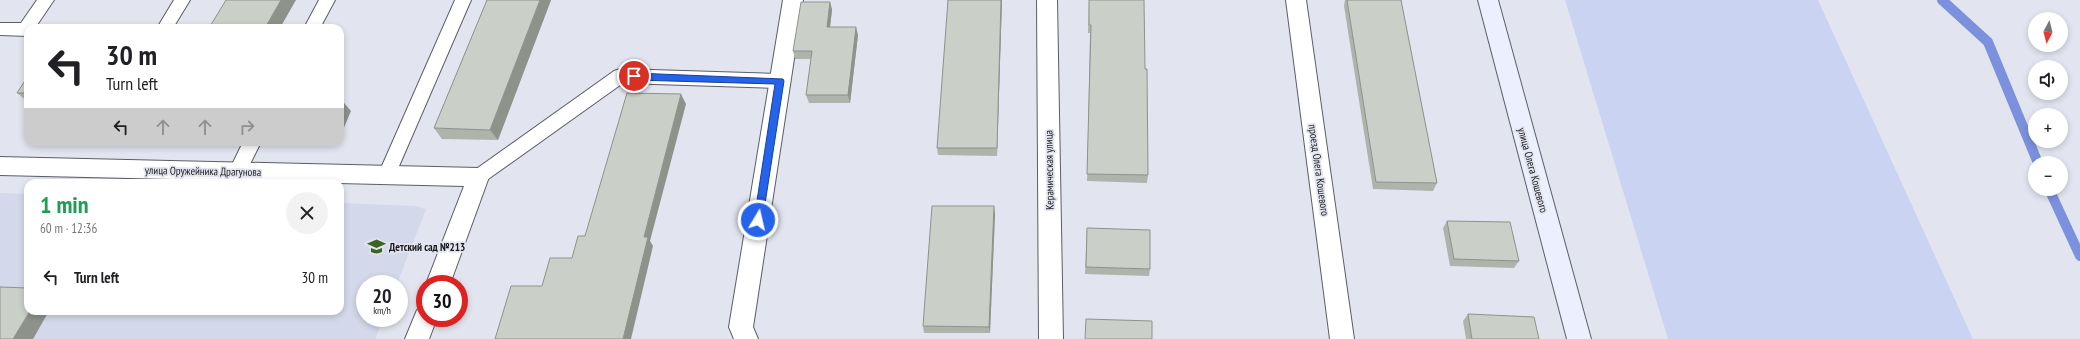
<!DOCTYPE html>
<meta charset="utf-8">
<style>
:root{--surface:#fff;--page:#f2f2f2;--text:#202124;--muted:#757577}
body{margin:0;font-family:"PT Sans Narrow",sans-serif;background:var(--page);color:var(--text);height:100vh;display:flex;flex-direction:column;font-size:15px;white-space:nowrap}
*{box-sizing:border-box;margin:0}
p{font-size:13px;color:var(--muted)}
.icon{flex:none;width:22px;height:22px;fill:none;stroke:currentColor;stroke-width:2;stroke-linecap:round;stroke-linejoin:round}
.map{position:relative;flex:1;overflow:hidden}
.drawer{position:absolute;left:24px;top:179px;width:320px;height:136px;display:flex;flex-direction:column;background:var(--surface);border-radius:12px;box-shadow:0 2px 6px #0003}
.drawer>*{flex:none}
.banner{position:absolute;left:24px;top:24px;width:320px;height:122px;border-radius:12px;box-shadow:0 2px 6px #0003;background:#fff;color:var(--text);overflow:hidden}
.needle{width:26px;rotate:187deg}
.fabs{position:absolute;left:2028px;top:12px;display:grid;gap:8px}
.fabs a{display:grid;place-items:center;width:40px;height:40px;border-radius:50%;background:var(--surface);box-shadow:0 2px 6px #0003;font-size:20px}
.speed{position:absolute;left:356px;top:275px;display:flex;gap:8px;font-size:20px;font-weight:700;text-align:center}
.speed>*{display:grid;place-content:center;width:52px;height:52px;border-radius:50%;background:var(--surface);box-shadow:0 2px 6px #0003;line-height:1}
.speed small{font-size:10px;font-weight:400}
.speed .limit{border:6px solid #d22;background:#fff;color:#111}
.pin{position:absolute;display:grid;place-items:center;width:34px;height:34px;color:#fff;margin:-17px;border:2px solid #fff;border-radius:50%;box-shadow:0 1px 4px #0007}
.me{position:absolute;width:44px;margin:-22px;rotate:9deg;stroke-linejoin:round;filter:drop-shadow(0 0 3px #0008)}
.turn{display:flex;align-items:center;gap:14px;height:84px;padding:0 16px;font-size:18px}
.turn .icon{width:52px;height:52px;stroke-width:2.5}
.turn b{display:block;font-size:28px;line-height:34px}
.lanes{display:flex;align-items:center;height:38px;padding:0 16px;background:#0003;justify-content:center;gap:20px;direction:ltr}
.lanes .off{opacity:.35}
.round{display:grid;place-items:center;flex:none;width:42px;height:42px;border-radius:21px;background:var(--page)}
.overview{display:flex;align-items:center;justify-content:space-between;height:68px;padding:0 16px}
h1{font-size:24px;font-weight:800;line-height:30px;color:#1e9e55}
ul{padding:0;list-style:none}
li{display:flex;align-items:center;gap:12px;height:60px;padding:0 16px}
li div{flex:1}
li b{display:block;font-size:15px}
li em{font-style:normal}
.map>svg:first-child{display:block}
</style>
<div class="map">
<svg width="2080" height="339" viewBox="0 0 2080 339">
<rect width="100%" height="100%" fill="#e2e5ef"/>
<!-- built -->
<path fill="#d3d9ea" d="M0,193L28,194V311H340V203L415,206L426,209L397,284H365V318H384L375,339H0Z"/>
<!-- green -->
<path fill="#cad4f2" d="M1565,0H1818L1973,339H1668Z"/>
<g fill="none" stroke-linecap="round" stroke-linejoin="round">
<!-- stream -->
<path stroke="#7c91dd" stroke-width="10" d="M1942,0L1988,42L2038,163
M2049,189L2080,256"/>
<defs>
<path id="lane" d="M37,0H54L35,28H28V36L0,35V23H21Z
M174,0H190L173,28H157Z
M319,0H335L320,28H304Z
M455,0H471L393,180L387,183L381,180L378,175Z
M620,69L780,74L786,76L789,81L786,86L780,88L623,83L484,182L478,185L472,182L469,177L472,172L614,71Z
M243,142H261L244,176L238,178L232,176L229,171Z"/>
<path id="street" d="M783,0H803L753,327L758,339H734L729,327Z
M1037,0H1057L1063,339H1039Z
M1286,0H1306L1354,339H1330Z
M0,157L478,168L486,170L489,177L450,284H426L464,186L0,175Z
M425,307V318H437L429,339H405L417,310Z"/>
<path id="secondary" d="M1478,0H1498L1591,339H1567Z"/>
</defs>
<!-- lane casing -->
<use href="#lane" stroke="#5b5e66" stroke-width="2"/>
<!-- street casing -->
<use href="#street" stroke="#5b5e66" stroke-width="2"/>
<!-- secondary casing -->
<use href="#secondary" stroke="#5b5e66" stroke-width="2"/>
<!-- lane -->
<use href="#lane" fill="#fff" fill-rule="evenodd"/>
<!-- street -->
<use href="#street" fill="#fff" fill-rule="evenodd"/>
<!-- secondary -->
<use href="#secondary" fill="#ebeffe" fill-rule="evenodd"/>
</g>
<!-- wall -->
<path fill="#aeb3ab" d="M487,0H551L498,140L442,139L434,128Z
M1002,0L997,156L938,155L937,148Z
M1089,0L1148,175L1147,183L1087,181L1090,33H1088Z
M1345,0H1401L1437,183L1433,191L1373,189L1344,6Z
M830,2L832,10L830,27L858,35L850,103H809L806,95L811,59H795L793,51Z
M28,76V102L17,93Z
M995,214L990,333H924L923,326Z
M1447,221L1519,261L1514,268L1450,266L1443,228Z
M1087,228L1150,269L1149,276L1085,274Z
M1468,314L1539,339H1466L1463,321Z"/>
<!-- shaded-wall -->
<path fill="#8d928b" d="M281,0H296L280,28H265Z
M540,0H551L498,140L490,130Z
M1001,0H1002L997,156V148Z
M830,2L832,10L829,35L827,27Z
M856,27L858,35L850,103L848,95Z
M681,94L686,104L650,241L653,246L631,339H623L644,237Z
M344,103L351,111L340,137V113Z
M994,206L995,214L990,333L989,327Z
M30,311H49L33,339H13Z"/>
<!-- building -->
<path fill="#cad0c7" stroke="#8d928b" d="M226,0H281L265,28H209Z
M487,0H540L490,130L434,128Z
M948,0H1001L997,148H937Z
M1089,0H1144L1145,69H1147L1148,175L1087,174L1091,25H1089Z
M1347,0H1401L1437,183L1376,182Z
M801,2H830L827,27H856L848,95H806L812,51H793Z
M28,76V93H17Z
M627,93L681,94L644,237H648L623,339H495L511,286H542L550,258H572L578,236H585Z
M340,103H344L340,113Z
M932,206H994L989,327L923,326Z
M1447,221L1510,222L1519,261L1454,259Z
M1087,228L1150,230V269L1086,267Z
M0,287L28,288V311H30L13,339H0Z
M1468,314L1534,317L1539,339H1472Z
M1086,319L1152,321V339H1085Z"/>
<!-- route -->
<path fill="#2563eb" stroke="#184099" d="M634,73L783,79L784,81L762,223L758,224L754,220L775,84L634,80L630,76Z"/>
<!-- icons -->
<defs>
<symbol id="school-bare" viewBox="-9 -9 18 18"><path d="M0-5L7-2L0 1L-7-2ZM-4 1L0 2.5L4 1V4Q0 6-4 4Z" fill="#3a6523" stroke="#e2e5ef" stroke-width="2.5" paint-order="stroke"/></symbol>
</defs>
<g fill-rule="evenodd">
<use href="#school-bare" x="364" y="234" width="25" height="25"/>
</g>
<g text-anchor="middle" dominant-baseline="central" stroke-width="3.5" stroke-linejoin="round" paint-order="stroke">
<!-- street labels -->
<g font-size="11" fill="#191a1d" stroke="#e2e5ef">
<text transform="translate(1049 170) rotate(-91)">Керамическая улица</text>
<text transform="translate(1319 170) rotate(82)">проезд Олега Кошевого</text>
<text transform="translate(1533 170) rotate(75)">улица Олега Кошевого</text>
<text transform="translate(203 171) rotate(1)">улица Оружейника Драгунова</text>
</g>
<!-- poi labels -->
<g font-size="11" font-weight="bold" fill="#191a1d" stroke="#e2e5ef" text-anchor="start">
<text x="389" y="247">Детский сад №213</text>
</g>
</g>
</svg>
<div class="fabs">
<a><svg class="needle" viewBox="-14 -14 28 28"><path d="M0-13l5 13h-10z" fill="#e53935"/><path d="M0 13l5-13h-10z" fill="#757577"/></svg></a>
<a><svg class="icon" aria-label="sound" viewBox="0 0 24 24"><path d="M4 9h4l5-4v14l-5-4H4zM17 9q2 3 0 6"/></svg></a>
<a>+</a>
<a>−</a>
</div>
<div class="speed"><div>20<small>km/h</small></div><div class="limit">30</div></div>
<div class="pin" style="left:634px;top:76px;background:#d93025"><svg class="icon" aria-label="arrive" viewBox="0 0 24 24"><path d="M6 21V4h12l-3 4 3 4H6"/></svg></div>
<svg class="me" style="left:758px;top:220px" viewBox="-20 -20 40 40"><circle r="17" fill="#2563eb" stroke="#fff" stroke-width="3"/><path d="M0-11L8 9 0 5-8 9z" fill="#fff"/></svg>
<div class="banner">
<div class="turn"><svg class="icon" aria-label="left" viewBox="0 0 24 24"><path d="M17 20v-9H6M10 6l-5 5 5 5"/></svg><div><b>30 m</b>Turn left</div></div>
<div class="lanes"><svg class="icon" aria-label="left" viewBox="0 0 24 24"><path d="M17 20v-9H6M10 6l-5 5 5 5"/></svg><svg class="icon off" aria-label="ahead" viewBox="0 0 24 24"><path d="M12 20V5M6 11l6-6 6 6"/></svg><svg class="icon off" aria-label="ahead" viewBox="0 0 24 24"><path d="M12 20V5M6 11l6-6 6 6"/></svg><svg class="icon off" aria-label="right" viewBox="0 0 24 24"><path d="M7 20v-9h11M14 6l5 5-5 5"/></svg></div>
</div>
<section class="drawer">
<div class="overview"><div><h1>1 min</h1><p>60 m · 12:36</p></div><a class="round"><svg class="icon" aria-label="close" viewBox="0 0 24 24"><path d="M6 6l12 12M18 6L6 18"/></svg></a></div>
<ul>
<li><svg class="icon" aria-label="left" viewBox="0 0 24 24"><path d="M17 20v-9H6M10 6l-5 5 5 5"/></svg><div><b>Turn left</b></div><em>30 m</em></li>
</ul>
</section>
</div>
